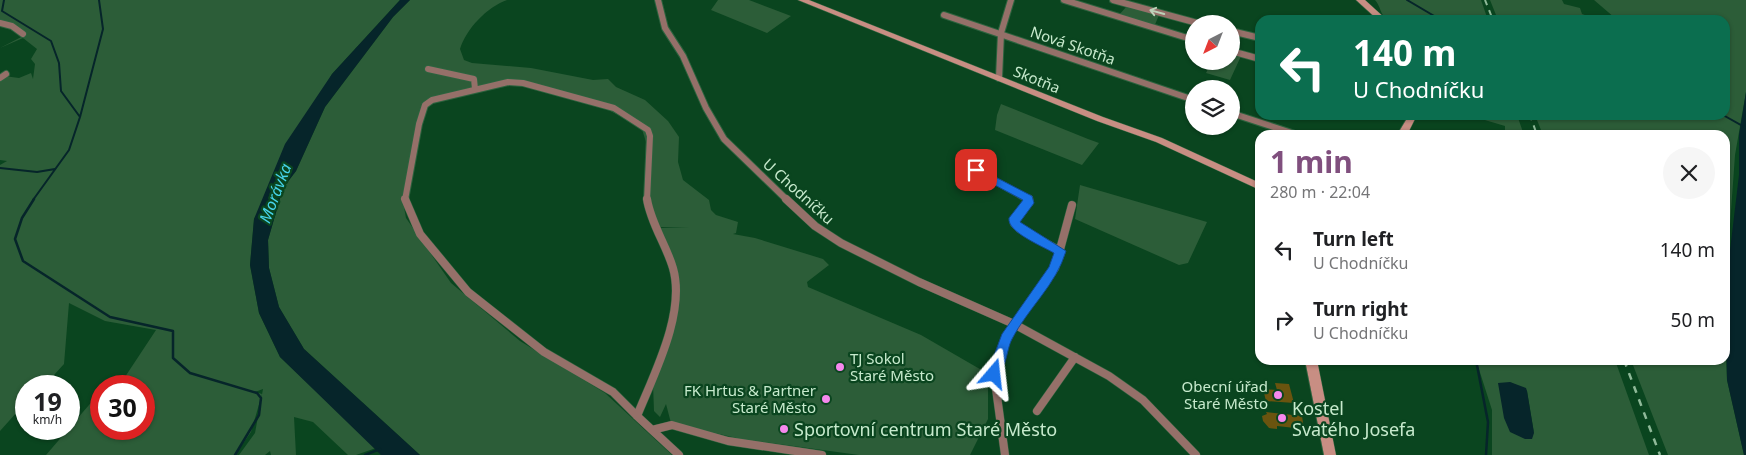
<!DOCTYPE html>
<meta charset="utf-8">
<style>
:root{--surface:#fff;--page:#f6f6f6;--text:#202124;--muted:#757577;--accent:#804f7e}
body{margin:0;font-family:"Noto Sans",sans-serif;background:var(--page);color:var(--text);height:100vh;display:flex;flex-direction:column;font-size:19px;white-space:nowrap}
*{box-sizing:border-box;margin:0}
p{font-size:16px;color:var(--muted)}
.icon{flex:none;width:28px;height:28px;fill:none;stroke:currentColor;stroke-width:2;stroke-linecap:round;stroke-linejoin:round}
.map{position:relative;flex:1;overflow:hidden}
.drawer{position:absolute;left:1255px;top:130px;width:475px;height:235px;display:flex;flex-direction:column;background:var(--surface);border-radius:15px;box-shadow:0 1px 4px #0004}
.drawer>*{flex:none}
.top-card{position:absolute;left:1255px;top:15px;width:475px;height:105px;border-radius:15px;box-shadow:0 1px 4px #0004;background:#0b6e4f;color:#fff;overflow:hidden}
.needle{width:32px;rotate:222deg}
.controls{position:absolute;left:1185px;top:15px;display:grid;gap:10px}
.controls a{display:grid;place-items:center;width:55px;height:55px;border-radius:50%;background:var(--surface);box-shadow:0 1px 4px #0004;font-size:25px}
.speed{position:absolute;left:15px;top:375px;display:flex;gap:10px;font-size:25px;font-weight:700;text-align:center}
.speed>*{display:grid;place-content:center;width:65px;height:65px;border-radius:50%;background:var(--surface);box-shadow:0 1px 4px #0004;line-height:1}
.speed small{font-size:12px;font-weight:400}
.speed .limit{border:8px solid #d22;background:#fff;color:#111}
.pin{position:absolute;display:grid;place-items:center;width:42px;height:42px;color:#fff;margin:-21px;border-radius:10px;box-shadow:0 2px 8px #0006}
.me{position:absolute;width:55px;margin:-28px;rotate:17deg;stroke-linejoin:round;filter:drop-shadow(0 0 4px #0008)}
.turn{display:flex;align-items:center;gap:18px;height:105px;padding:0 15px;font-size:22px}
.turn .icon{width:65px;height:65px;stroke-width:2.5}
.turn b{display:block;font-size:35px;line-height:42px}
.round{display:grid;place-items:center;flex:none;width:52px;height:52px;border-radius:26px;background:var(--page)}
.summary{display:flex;align-items:center;justify-content:space-between;height:85px;padding:0 15px}
h1{font-size:30px;font-weight:700;line-height:38px;color:var(--accent)}
ul{padding:0;list-style:none}
li{display:flex;align-items:center;gap:15px;height:70px;padding:0 15px}
li div{flex:1}
li b{display:block;font-size:19px}
li em{font-style:normal}
.map>svg:first-child{display:block}
</style>
<div class="map">
<svg width="1746" height="455" viewBox="0 0 1746 455">
<rect width="100%" height="100%" fill="#0a451f"/>
<!-- green -->
<path fill="#2c5d38" fill-rule="evenodd" d="M0,0H400L332,74L254,219L250,265L259,313L280,357L376,448L356,455H348L313,422L294,417L296,455H271L270,451L265,455H239L255,433L263,389L255,392L262,394L251,432L235,455H46L95,398H101V429H144V386H119L156,330L105,321L69,303L64,364L44,386H26V402L0,431V165L7,161L0,160V79L4,76L19,78L31,73L33,79L35,64L31,59L37,49L23,38L0,48L27,34L17,25L0,20Z
M410,0H507C487,7 466,29 460,49L464,60L472,63L531,68L593,80L608,79L616,87L645,100L668,121L679,137L678,162L683,180L709,200L711,210L716,215L738,222L736,233L733,234L755,238L823,259L829,265L807,282L808,287L921,335L985,372L988,375V419L970,455H859L741,439L671,423L666,404L660,417L654,411L653,384L678,287L659,228L689,227H658L644,192L646,142L641,126L602,107L516,84H508L424,103L404,207L406,218L451,283L520,341L605,393L672,455H420L304,349L279,307L269,268L268,240L283,188L296,171L325,107L393,17Z
M718,0H749L791,16L767,33L711,10Z
M1375,0H1481L1488,20H1387C1380,14 1381,7 1375,0Z
M1490,0H1562L1564,4L1580,8L1582,14L1599,20H1498Z
M1594,0H1746V92L1735,155L1725,295V135H1543L1535,115H1725V20H1613L1615,18Z
M1127,6L1159,15L1154,27L1118,16Z
M1231,53L1241,56L1230,80L1206,73L1212,61H1231Z
M1001,104L1088,139L1099,143L1082,165L995,130L997,115Z
M1468,115H1517L1524,135H1505V126Z
M1080,185L1207,222L1188,263L1179,265L1075,219Z
M1725,326L1727,380L1744,455H1668L1631,360H1725Z
M1476,360H1615L1649,455H1492V410ZM1510,382L1527,391L1534,433Z"/>
<!-- water -->
<path fill="#06252a" d="M400,0H410L393,17L325,107L296,171L283,188L268,240L269,268L279,307L304,349L420,455H381L280,357L259,313L250,265L254,219L285,144L332,74Z
M1746,92V455H1744L1727,380L1725,292L1739,175V135Z
M1510,382L1526,388L1527,391L1534,433L1532,439H1525L1510,432L1504,418L1498,383Z"/>
<g fill="none" stroke-linecap="round" stroke-linejoin="round">
<!-- stream-far1 -->
<path stroke="#06252a" stroke-width="2" d="M4,0L2,11L51,41L59,63L61,91L80,117L69,150L33,200
M1407,0L1441,20
M1723,115L1746,128
M80,117L103,29L99,0
M0,168L37,172L55,169"/>
<!-- stream -->
<path stroke="#06252a" stroke-width="2.5" d="M34,199L22,218L15,239L23,261L110,317L173,331V358L190,373L257,393L261,398L259,415L235,455
M1476,360L1488,422L1486,455
M365,455L380,449"/>
</g>
<!-- building -->
<path fill="#6a540f" d="M1275,383L1289,384L1294,403L1266,401L1263,389L1277,390Z
M1266,412L1302,416L1304,429L1277,426V429L1269,428L1263,421L1262,416L1267,414Z"/>
<g fill="none" stroke-linecap="round" stroke-linejoin="round">
<defs>
<path id="street-far1" d="M658,0L665,28L683,56L706,108L724,139L787,200
M1064,0L1194,40
M1113,0L1201,24
M944,15L1194,100
M0,23L12,26L23,34
M1231,31L1260,38
M1231,51L1260,59
M428,69L474,79L475,89
M0,78L6,74
M999,78L1001,33L1011,0
M1231,113L1298,135
M976,170L1029,200
M405,200L419,124L425,105L432,100L508,82L523,83L614,108L648,130L650,136L647,200"/>
<path id="street" d="M405,199L420,234L468,292L544,352L613,392L637,416
M786,199L815,226L841,243L919,282L1014,324L1109,376L1143,400L1196,455
M1029,199V203L1015,218L1014,223L1020,229L1060,251
M1037,411L1075,357
M637,416L652,430L672,425L728,441L822,455
M637,416C654,374 686,313 673,268C666,244 651,224 647,199
M652,430L679,455
M1005,455L994,374L1006,337L1055,268L1072,205"/>
<path id="secondary" d="M798,0H809L1103,117L1162,138L1260,183V190L1156,142L1097,121Z
M1356,0H1365L1387,20H1378Z
M1409,115H1417L1407,135H1397Z
M1305,360H1317L1336,455H1324Z"/>
</defs>
<!-- street-far1 casing -->
<use href="#street-far1" stroke="#2c633e" stroke-width="8"/>
<!-- street casing -->
<use href="#street" stroke="#2c633e" stroke-width="9"/>
<!-- secondary casing -->
<use href="#secondary" stroke="#2c633e" stroke-width="1"/>
<!-- street-far1 -->
<use href="#street-far1" stroke="#957069" stroke-width="6"/>
<!-- street -->
<use href="#street" stroke="#957069" stroke-width="8"/>
<!-- secondary -->
<use href="#secondary" fill="#c88e83" fill-rule="evenodd"/>
<!-- rail-far1 -->
<path stroke="#8fb999" stroke-width="2" stroke-dasharray="5.5 5.5" stroke-linecap="butt" d="M1485,0L1493,20
M1530,115L1537,135"/>
<!-- rail -->
<path stroke="#8fb999" stroke-width="2.5" stroke-dasharray="7 7" stroke-linecap="butt" d="M1624,360L1660,455"/>
</g>
<!-- one-way arrows -->
<defs><path id="oneway-shaft" d="M-6 0H5M1.5-3L5.5 0L1.5 3" fill="none" stroke-width="1.6" stroke-linecap="round" stroke-linejoin="round" transform="scale(1.25)"/></defs>
<use stroke="#bdd2b9" href="#oneway-shaft" transform="translate(1157 12) rotate(-165)"/>
<!-- route -->
<path fill="#1a73e8" stroke="#114b97" d="M976,167L1032,196L1034,203L1020,222L1066,251C1056,285 1028,308 1012,339C1006,350 1006,375 994,379L987,374L1002,334L1049,267L1054,253C1042,246 1007,232 1009,218L1023,200L972,173V168Z"/>
<!-- markers -->
<g fill="#f688ed" stroke="#0a451f" stroke-width="2">
<circle cx="840" cy="367" r="5"/>
<circle cx="1278" cy="395" r="5"/>
<circle cx="826" cy="399" r="5"/>
<circle cx="1282" cy="418" r="5"/>
<circle cx="784" cy="429" r="5"/>
</g>
<g text-anchor="middle" dominant-baseline="central" stroke-width="4.5" stroke-linejoin="round" paint-order="stroke">
<!-- street labels -->
<g font-size="15" fill="#c7eacd" stroke="#0a451f">
<text transform="translate(1073 45) rotate(19)">Nová Skotňa</text>
<text transform="translate(1037 79) rotate(22)">Skotňa</text>
<text transform="translate(799 191) rotate(42)">U Chodníčku</text>
</g>
<!-- poi labels -->
<g font-size="15" fill="#c7eacd" stroke="#0a451f" text-anchor="end">
<text x="850" y="358" text-anchor="start">TJ Sokol<tspan x="850" dy="17">Staré Město</tspan></text>
<text x="1268" y="386">Obecní úřad<tspan x="1268" dy="17">Staré Město</tspan></text>
<text x="816" y="390">FK Hrtus &amp; Partner<tspan x="816" dy="17">Staré Město</tspan></text>
</g>
<!-- water labels -->
<g font-size="16" font-style="italic" fill="#46d3e9" stroke="#0a451f">
<text transform="translate(275 193) rotate(-69)">Morávka</text>
</g>
<!-- near-poi labels -->
<g font-size="18" fill="#c7eacd" stroke="#0a451f" text-anchor="start">
<text x="1292" y="408">Kostel<tspan x="1292" dy="21">Svatého Josefa</tspan></text>
<text x="794" y="429">Sportovní centrum Staré Město</text>
</g>
</g>
</svg>
<div class="controls">
<a><svg class="needle" viewBox="-14 -14 28 28"><path d="M0-13l5 13h-10z" fill="#e53935"/><path d="M0 13l5-13h-10z" fill="#757577"/></svg></a>
<a><svg class="icon" aria-label="layers" viewBox="0 0 24 24"><path d="M12 4l9 5-9 5-9-5zM3 14l9 5 9-5"/></svg></a>
</div>
<div class="speed"><div>19<small>km/h</small></div><div class="limit">30</div></div>
<div class="pin" style="left:976px;top:170px;background:#d93025"><svg class="icon" aria-label="arrive" viewBox="0 0 24 24"><path d="M6 21V4h12l-3 4 3 4H6"/></svg></div>
<svg class="me" style="left:994px;top:374px" viewBox="-20 -20 40 40"><path d="M0-17L14 15 0 8-14 15z" fill="#1a73e8" stroke="#fff" stroke-width="4"/></svg>
<div class="top-card">
<div class="turn"><svg class="icon" aria-label="left" viewBox="0 0 24 24"><path d="M17 20v-9H6M10 6l-5 5 5 5"/></svg><div><b>140 m</b>U Chodníčku</div></div>
</div>
<section class="drawer">
<div class="summary"><div><h1>1 min</h1><p>280 m · 22:04</p></div><a class="round"><svg class="icon" aria-label="close" viewBox="0 0 24 24"><path d="M6 6l12 12M18 6L6 18"/></svg></a></div>
<ul>
<li><svg class="icon" aria-label="left" viewBox="0 0 24 24"><path d="M17 20v-9H6M10 6l-5 5 5 5"/></svg><div><b>Turn left</b><p>U Chodníčku</p></div><em>140 m</em></li>
<li><svg class="icon" aria-label="right" viewBox="0 0 24 24"><path d="M7 20v-9h11M14 6l5 5-5 5"/></svg><div><b>Turn right</b><p>U Chodníčku</p></div><em>50 m</em></li>
</ul>
</section>
</div>
